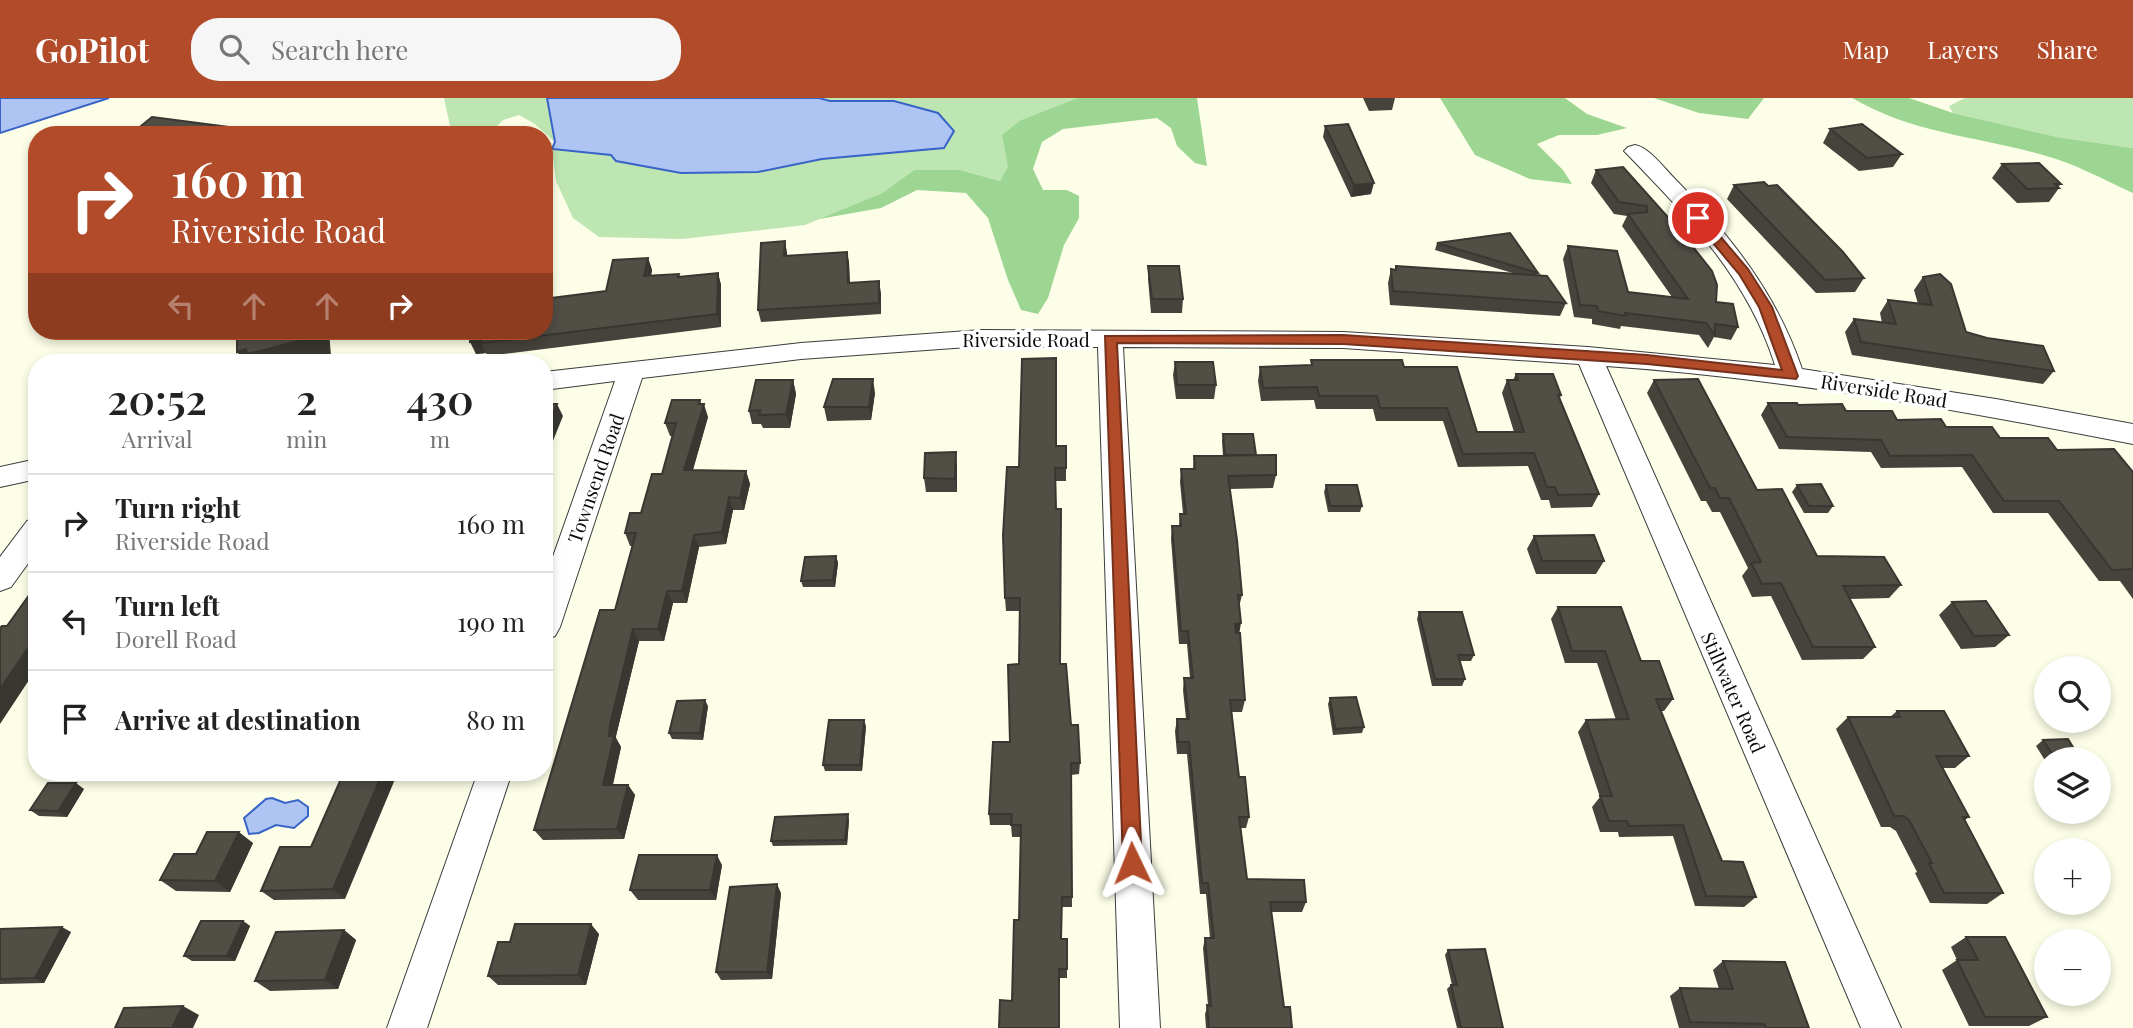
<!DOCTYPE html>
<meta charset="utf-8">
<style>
:root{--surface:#fff;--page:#f6f6f6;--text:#222;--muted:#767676;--line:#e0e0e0;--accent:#b24b29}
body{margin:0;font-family:"Playfair Display",serif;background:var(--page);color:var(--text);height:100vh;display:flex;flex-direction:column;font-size:26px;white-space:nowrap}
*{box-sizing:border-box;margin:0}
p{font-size:23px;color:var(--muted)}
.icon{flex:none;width:38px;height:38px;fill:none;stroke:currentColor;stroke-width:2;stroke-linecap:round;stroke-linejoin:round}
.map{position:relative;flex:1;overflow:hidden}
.sheet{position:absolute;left:28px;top:256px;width:525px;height:427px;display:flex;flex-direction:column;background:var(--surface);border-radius:28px;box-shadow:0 4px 10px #0003}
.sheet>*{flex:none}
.hud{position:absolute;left:28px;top:28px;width:525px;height:214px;border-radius:28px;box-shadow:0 4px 10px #0003;background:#b24b29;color:#fff;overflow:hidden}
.buttons{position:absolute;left:2034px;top:558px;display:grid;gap:14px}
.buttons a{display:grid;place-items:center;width:77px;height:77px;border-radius:50%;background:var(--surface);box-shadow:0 4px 10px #0003;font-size:35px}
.pin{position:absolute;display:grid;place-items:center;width:60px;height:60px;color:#fff;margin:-30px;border:4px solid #fff;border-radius:50%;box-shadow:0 2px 7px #0007}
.me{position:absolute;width:77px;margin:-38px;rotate:358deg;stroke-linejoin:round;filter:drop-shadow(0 0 5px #0008)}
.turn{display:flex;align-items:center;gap:24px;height:147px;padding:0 28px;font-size:32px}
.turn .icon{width:91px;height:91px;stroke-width:2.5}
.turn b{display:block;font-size:49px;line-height:60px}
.lanes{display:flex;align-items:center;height:66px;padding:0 28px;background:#0003;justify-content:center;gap:35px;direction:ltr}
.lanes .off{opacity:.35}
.eta{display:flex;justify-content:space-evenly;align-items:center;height:119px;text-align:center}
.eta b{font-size:42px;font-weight:600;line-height:49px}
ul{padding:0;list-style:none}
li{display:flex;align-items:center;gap:21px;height:98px;padding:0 28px;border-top:2px solid var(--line)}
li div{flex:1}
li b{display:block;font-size:26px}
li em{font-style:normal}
header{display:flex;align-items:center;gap:42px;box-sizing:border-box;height:98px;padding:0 35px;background:var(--accent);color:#fff}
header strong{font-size:33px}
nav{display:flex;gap:38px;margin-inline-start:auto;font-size:24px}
.search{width:490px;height:63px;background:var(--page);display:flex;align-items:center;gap:18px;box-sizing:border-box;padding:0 24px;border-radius:28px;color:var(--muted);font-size:26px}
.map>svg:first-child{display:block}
</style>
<header>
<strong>GoPilot</strong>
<div class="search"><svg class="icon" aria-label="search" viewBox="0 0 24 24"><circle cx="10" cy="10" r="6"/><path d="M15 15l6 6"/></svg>Search here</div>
<nav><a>Map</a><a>Layers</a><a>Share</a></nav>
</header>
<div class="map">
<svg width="2133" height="930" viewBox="0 0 2133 930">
<rect width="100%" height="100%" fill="#fcfee7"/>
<!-- green -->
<path fill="#bee6b3" d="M444,0H1077L1021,22L1008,68L1000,83L960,72H914L882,95L805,127L682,141L599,139L573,120L556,83L552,51L611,57L626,47L555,44L535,26L519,17L503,22L488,37H452Z
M1965,0H2133V50L2057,39L1953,15L1949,8Z"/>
<!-- forest -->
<path fill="#9dd693" d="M1077,0H1197L1207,68L1195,65L1177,48L1171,30L1157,20L1063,31L1042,44L1033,71L1043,92H1067L1079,98V120L1064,147L1048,200L1038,216L1021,212L1008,182L988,120L966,95L917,92L881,110L819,121L882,95L914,72H960L1000,83L1008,68L1002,37L1021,22Z
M1440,0H1565L1587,16L1627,30L1597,37H1559L1537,46L1563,72L1572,86L1530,81L1475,57Z
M1654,0H1764L1748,21L1699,15Z
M1852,0H1909L1953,15L2057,39L2133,50V95C2104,82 2074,65 2043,57C1976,38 1914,36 1852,0Z"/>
<!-- water -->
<path fill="#aec5f3" stroke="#3863c7" stroke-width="2" d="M0,0H109L0,35Z
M547,0H819L830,3H894L938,15L954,33L944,50L822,61L758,74L681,75L616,63L611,57L552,51L555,44Z
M272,700L285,705L298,702L308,709V718L294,730L276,727L259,735L249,736L244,720L266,701Z"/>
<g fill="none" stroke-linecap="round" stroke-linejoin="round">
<defs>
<path id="minor" d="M1635,47C1650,50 1664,70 1675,81C1730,137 1777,196 1802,271L1996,301L2133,326V346C1959,312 1783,280 1606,268L1901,930H1861L1579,266L1343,250L1123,249L1160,930H1120L1098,249L982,248L801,261L642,280L560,529L555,538L544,542V484L615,283L544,292V274L801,245L982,232L1343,234L1588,249L1775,267C1748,181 1689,120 1628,57L1624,53L1628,49Z
M37,361V381L0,389V369Z
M37,420V453L11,489L0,493V459L27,423Z
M478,674H512L427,930H387Z"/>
</defs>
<!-- minor casing -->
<use href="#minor" stroke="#3c3c3c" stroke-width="2"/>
<!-- minor -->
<use href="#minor" fill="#fff" fill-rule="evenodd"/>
</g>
<!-- wall -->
<path fill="#46433c" d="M1363,0H1395L1392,12L1369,13Z
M1325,28L1371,96L1351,99L1323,39Z
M1830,31L1902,56L1893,69L1859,73L1823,45Z
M2002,66L2061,86L2058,89L2059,90L2049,104L2017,105L1992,80Z
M1623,69L1716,204L1738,229L1731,242L1714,239L1708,250L1699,237L1621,228L1620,231L1592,226V221L1574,219L1563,161L1568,148L1628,194L1672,199L1622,128L1627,118L1614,116L1591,85L1596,72Z
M1734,87L1768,88L1864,180L1855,194L1816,195L1727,101Z
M785,143L787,158L847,154L849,165L850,185L881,195V216L761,224L758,212Z
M1437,145L1538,175L1537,177L1566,205L1560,218L1390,207L1388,185L1391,171L1395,172L1396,168L1516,176L1435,152Z
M648,160L652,172L651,178L679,176V179L718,175L721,187V229L487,258L486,255L476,256L471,233L606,193Z
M1148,168L1183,201L1182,215H1151L1148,181Z
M1923,179L1966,234L2054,273L2043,286L1852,257L1845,234L1854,221L1882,225L1880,215L1888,202L1918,206L1914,192Z
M1311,262L1404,269L1477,334H1514L1502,295L1507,282H1513L1516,276L1561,297L1560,300L1599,396L1592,409L1551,410L1549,402H1541L1528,368L1458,369L1443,323H1376L1373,311H1316L1314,302L1261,303L1258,283L1260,269L1311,267Z
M1175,264L1216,287L1214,301H1176L1173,277Z
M793,282L796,296L790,330H763L761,326H752L749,313Z
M1654,282L1817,458L1901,487L1889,500L1849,501L1875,549L1863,561L1802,562L1771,498L1752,499L1742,478L1748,470L1720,414H1712L1706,403H1701L1647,295Z
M875,295L871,322L827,323L824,309Z
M1768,305L1846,313L1946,329L2057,352L2133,374V501L2120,483H2099L2048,415H1993L1962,369L1881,370L1871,354L1779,351L1761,317Z
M701,306L708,319L693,372L746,373L750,386L744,412H733L726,446L699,449L687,505H673L664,543H639L616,638V640L621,649L613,687H628L635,697L624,741L543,742L534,732L615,512L632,448H630L625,435L641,415L662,376L672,338H670L665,325Z
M1223,336L1276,377L1273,390L1230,391L1242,497L1239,509V535L1245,602L1242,614H1232L1239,679L1249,719L1246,730H1241L1247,781L1306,804L1302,814H1271L1284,909L1292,930H1206L1205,916L1208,907L1203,850L1205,840H1210L1206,796H1200L1187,656H1177L1175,633L1177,621H1186L1183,592L1184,580H1190L1187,546H1179L1171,441L1172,428H1179L1180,416H1183L1180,384L1181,371H1193L1194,358H1223L1222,343Z
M1056,348H1066V383H1055L1060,566L1071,627L1080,665L1079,676L1071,677L1072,809H1062L1061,841H1067V880H1059L1012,903L1019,822L1021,739H1012L1011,727H990L989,716L1010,644L1019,566L1020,513H1006L1005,500L1019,369Z
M957,368V394H926L924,380Z
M1326,387L1362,408L1360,414H1328L1324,394Z
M1797,387L1833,408L1828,415H1804L1792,394Z
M1534,438L1604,463L1596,476H1536L1527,451Z
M836,458L838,465L835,489H803L801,483Z
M1952,504L2009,537L1995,549L1961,551L1939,517Z
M1558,509L1641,563L1673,601L1664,613H1661L1722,763L1756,799L1744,809L1695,808L1673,738L1619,739L1618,734H1600L1592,709L1600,699L1578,634L1586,622H1616L1597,565H1565L1551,521Z
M1419,514L1474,557L1471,563H1460L1465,581L1462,588H1432L1417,521Z
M1330,600L1364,629L1362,635L1333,637L1328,606Z
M708,608L703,642L672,641L669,635Z
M1897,613L1969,658L1955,670H1943L1969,719L1965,722L2003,795L1987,806L1930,805L1915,775L1917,774L1896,733L1890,729H1881L1836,631L1848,619H1890Z
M866,628L862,673H825L823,667Z
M2043,642L2081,662H2046V664L2036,648Z
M178,674H225L221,682H187Z
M84,691L67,719L39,718L30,712Z
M849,722L847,747L773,748L771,743Z
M253,745L230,794L176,793L160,782L196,756Z
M311,749L345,801L274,802L261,793Z
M722,767L716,802H638L630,792Z
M781,795L772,881L721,882L716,874Z
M243,823L250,828L235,863H192L184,858Z
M0,831L71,834L44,885L0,886Z
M344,832L356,842L338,891L270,893L255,883Z
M599,836L586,887H498L488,878L510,844Z
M1966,839L2047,919L2029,928H1969L1942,872L1957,862L1951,849Z
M1448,852L1503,930H1457L1447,891L1451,887H1452L1445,857Z
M1723,863L1809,930H1679L1670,898L1680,890L1719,891L1713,872Z"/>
<!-- shaded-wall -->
<path fill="#393731" d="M244,31L248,37H237Z
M1374,85L1371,96L1351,99L1354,87Z
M785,143L787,155V170L784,158Z
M847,154L849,165L850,197L848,185Z
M648,160L652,172L648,191L644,178Z
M718,175L721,187V229L717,216Z
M879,183L881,195V216L879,205Z
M318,233H329L331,258L307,264H245L237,254Z
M482,242L481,245L486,255L476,256L470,244Z
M873,281L875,295L871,322L869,309Z
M793,282L796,296L790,330L786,316Z
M700,302L702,310L704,306L708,319L689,385L684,372Z
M557,306L563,318L544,365V337Z
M956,354L957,368V394L955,381Z
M746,373L750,386L744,412L740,400Z
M729,399L733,412L726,446L722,434Z
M694,437L699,449L687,505L682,493Z
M836,458L838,465L835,489L833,482Z
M667,493L673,505L664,543L658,531Z
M1241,525L1239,537L1232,539L1235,526Z
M633,531L639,543L616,638V640L621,649L610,698L603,687L610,627Z
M37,537V570L0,626V591Z
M705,602L708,608L703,642L700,635Z
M864,622L866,628L862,673L860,667Z
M213,674H225L221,682L212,675Z
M383,674H398L345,801L333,791Z
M76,685L84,691L67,719L58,713Z
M628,687L635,697L624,741L617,731Z
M848,716L849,722L847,747L845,742Z
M239,734L253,745L230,794L215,783Z
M717,757L722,767L716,802L710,792Z
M777,786L781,795L772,881L767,874Z
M243,823L250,828L235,863L227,858Z
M591,826L599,836L586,887L578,877Z
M62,829L71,834L44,885L35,880Z
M344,832L356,842L338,891L325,882Z
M183,908L199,917L193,930H172Z"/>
<!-- building -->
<path fill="#514e46" stroke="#393731" stroke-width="2" d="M152,19L244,31L237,37H130Z
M1348,26L1374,85L1354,87L1325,28Z
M1862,26L1902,56L1867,60L1830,31Z
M2039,65L2061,86H2055L2059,90L2027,91L2002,66Z
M1623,69L1682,135L1712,173L1717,187L1716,204L1733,206L1738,229L1715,226V237L1706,225L1625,215L1626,218L1598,213L1597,208L1580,207L1568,148L1617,153L1628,194L1688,201L1628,116L1647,114V108L1619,104L1596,72Z
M1764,84L1768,88L1777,87L1843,154L1864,180L1825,182L1734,87Z
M1510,135L1538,175L1437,145Z
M785,143L784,158L847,154L848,185L879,183V205L758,212L761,145Z
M648,160L644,178L679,176L678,179L718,175L717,216L481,245L482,242L470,244L471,233H544V201L606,193L613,162Z
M1148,168H1179L1183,201H1152Z
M1396,168L1547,178L1566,205L1393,193L1391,171L1396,172Z
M1940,176L1951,186L1966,234L1987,240L2043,248L2054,273L1861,244L1854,221L1896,226L1888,202L1932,207L1923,179Z
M237,233H318V238L247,256L246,251L237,254Z
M1056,260V348H1066V370H1055L1056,411H1061L1060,566H1066L1071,627H1078L1080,665H1071L1072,799H1062L1061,841H1067V871H1059V930H999L1000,902L1012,903L1014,822H1019L1021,727H1011L1012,716H989L993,644H1010L1008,567L1019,566L1020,500H1005L1003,437L1007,369H1019L1022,261Z
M1311,262H1402L1404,269H1457L1477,334H1524L1507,282H1518L1516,276H1553L1561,297H1558L1599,396L1558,397L1555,389H1547L1534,355L1463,356L1447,310H1380L1377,298H1319L1317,289L1263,290L1260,269L1312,267Z
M1175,264H1213L1216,287H1177Z
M833,281H873L869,309H824Z
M1698,281L1757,392L1782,391L1817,458L1884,459L1901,487L1843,488L1875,549H1813L1781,485L1762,486L1751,465L1761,464L1729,400H1720L1715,390H1710L1654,282Z
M756,282H793L786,316L759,317L760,312L749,313Z
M672,302H700L699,306H704L684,372L746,373L740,400L729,399L722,434L694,437L682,493H667L658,531H633L610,627L609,638H614L603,687H628L617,731L534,732L600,512H615L636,435H625L630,415H641L652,376H662L676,325H665Z
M1768,305H1797L1798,307L1842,306L1846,313H1892L1897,322L1941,321L1946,329H1992L2000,340H2048L2057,352L2114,351L2133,374V471L2112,472L2059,403H2004L1972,357L1890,358L1881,342L1787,339Z
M544,306H557L544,337Z
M1223,336H1253L1256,357H1225Z
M956,354L955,381L924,380L925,355Z
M1276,357V377L1228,378L1237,442L1242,497H1238L1241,525L1235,526L1236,535H1240L1245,602H1230L1239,679H1245L1249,719H1239L1247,781L1304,782L1306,804H1270L1284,909H1290L1292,930H1209L1207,907L1211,908L1205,840H1214L1208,785H1202L1189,644H1178L1177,621H1189L1184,580H1193L1188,533H1181L1172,428H1181L1180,416H1186L1181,371H1195L1194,358Z
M1821,386L1833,408H1809L1797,387Z
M1326,387H1357L1362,408H1330Z
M1594,437L1604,463H1542L1534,438Z
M836,458L833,482L801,483L805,459Z
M37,486V537L0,591V530L2,528H7Z
M1986,503L2009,537L1974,538L1952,504Z
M1558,509H1621L1641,563H1659L1673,601H1656L1722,763L1743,764L1756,799L1706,798L1683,727L1629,728L1627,723H1609L1600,698H1612L1586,622L1629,621L1605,553H1572Z
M1419,514H1462L1474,557H1458L1465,581H1435Z
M1356,599L1364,629L1335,631L1330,600Z
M705,602L700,635H669L677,603Z
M1897,613H1944L1969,658H1936L1969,719H1963L2003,795H1944L1929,765H1932L1909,722L1904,718H1894L1848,619H1900Z
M829,622H864L860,667H823Z
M2068,641L2081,662H2056L2043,642Z
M178,674H213L212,675Z
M344,674H383L333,791L261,793L280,749H311Z
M48,685H76L58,713L30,712Z
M848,716L845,742L771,743L775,719Z
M207,734H239L215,783L160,782L174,756H196Z
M639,757H717L710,792H630Z
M777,786L767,874H716L730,789Z
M201,823H243L227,858H184Z
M515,826H591L578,877L488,878L498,844H510Z
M62,829L35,880L0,881V831Z
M344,832L325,882L255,883L276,834Z
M1966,839H2005L2047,919H1985L1957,862H1978Z
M1485,851L1503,930H1461L1451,887H1457L1448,852Z
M1723,863L1785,864L1809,930H1766L1764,926L1690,924L1680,890L1733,891Z
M183,908L172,930H115L124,910Z"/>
<!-- route -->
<path fill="#b24b29" stroke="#74311b" stroke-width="2" d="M1698,116L1702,117L1748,171L1772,209L1798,278L1796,281L1647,266L1343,246L1117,245L1142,765L1139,771L1132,774L1126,771L1123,765L1105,238L1343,237L1647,257L1782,272L1759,209L1739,176L1692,120Z"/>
<g text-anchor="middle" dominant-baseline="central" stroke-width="7" stroke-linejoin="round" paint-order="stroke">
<!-- street labels -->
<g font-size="19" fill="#090909" stroke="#fff">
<text x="1026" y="241">Riverside Road</text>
<text transform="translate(1884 292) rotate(9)">Riverside Road</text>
<text transform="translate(595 380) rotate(-71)">Townsend Road</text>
<text transform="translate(1734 594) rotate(66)">Stillwater Road</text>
</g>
</g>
</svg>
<div class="buttons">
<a><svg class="icon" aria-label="search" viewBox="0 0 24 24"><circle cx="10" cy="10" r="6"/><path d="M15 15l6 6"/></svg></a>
<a><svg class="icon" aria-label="layers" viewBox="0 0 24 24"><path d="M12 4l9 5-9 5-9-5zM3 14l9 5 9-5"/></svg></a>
<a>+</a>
<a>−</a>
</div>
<div class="pin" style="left:1698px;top:120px;background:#d93025"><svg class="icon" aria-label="arrive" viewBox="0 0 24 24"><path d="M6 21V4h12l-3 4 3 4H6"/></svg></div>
<svg class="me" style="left:1132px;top:765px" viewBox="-20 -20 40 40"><path d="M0-17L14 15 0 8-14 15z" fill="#b24b29" stroke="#fff" stroke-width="4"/></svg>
<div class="hud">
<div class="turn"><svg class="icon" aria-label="right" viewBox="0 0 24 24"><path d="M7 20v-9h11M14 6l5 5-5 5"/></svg><div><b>160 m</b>Riverside Road</div></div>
<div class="lanes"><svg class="icon off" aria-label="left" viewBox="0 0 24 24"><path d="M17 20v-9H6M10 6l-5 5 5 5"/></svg><svg class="icon off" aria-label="ahead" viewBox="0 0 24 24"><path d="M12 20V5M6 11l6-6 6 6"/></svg><svg class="icon off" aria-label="ahead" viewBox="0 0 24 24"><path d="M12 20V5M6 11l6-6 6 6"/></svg><svg class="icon" aria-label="right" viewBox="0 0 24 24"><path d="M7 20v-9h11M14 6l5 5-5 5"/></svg></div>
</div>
<section class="sheet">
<div class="eta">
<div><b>20:52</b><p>Arrival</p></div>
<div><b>2</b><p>min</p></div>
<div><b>430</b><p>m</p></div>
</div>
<ul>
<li><svg class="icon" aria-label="right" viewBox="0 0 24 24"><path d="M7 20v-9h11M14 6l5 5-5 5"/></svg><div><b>Turn right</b><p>Riverside Road</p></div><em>160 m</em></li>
<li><svg class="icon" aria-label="left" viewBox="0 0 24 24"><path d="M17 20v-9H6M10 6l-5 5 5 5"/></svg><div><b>Turn left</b><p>Dorell Road</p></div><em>190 m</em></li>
<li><svg class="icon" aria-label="arrive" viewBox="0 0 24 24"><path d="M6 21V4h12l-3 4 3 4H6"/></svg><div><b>Arrive at destination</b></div><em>80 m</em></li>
</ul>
</section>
</div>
